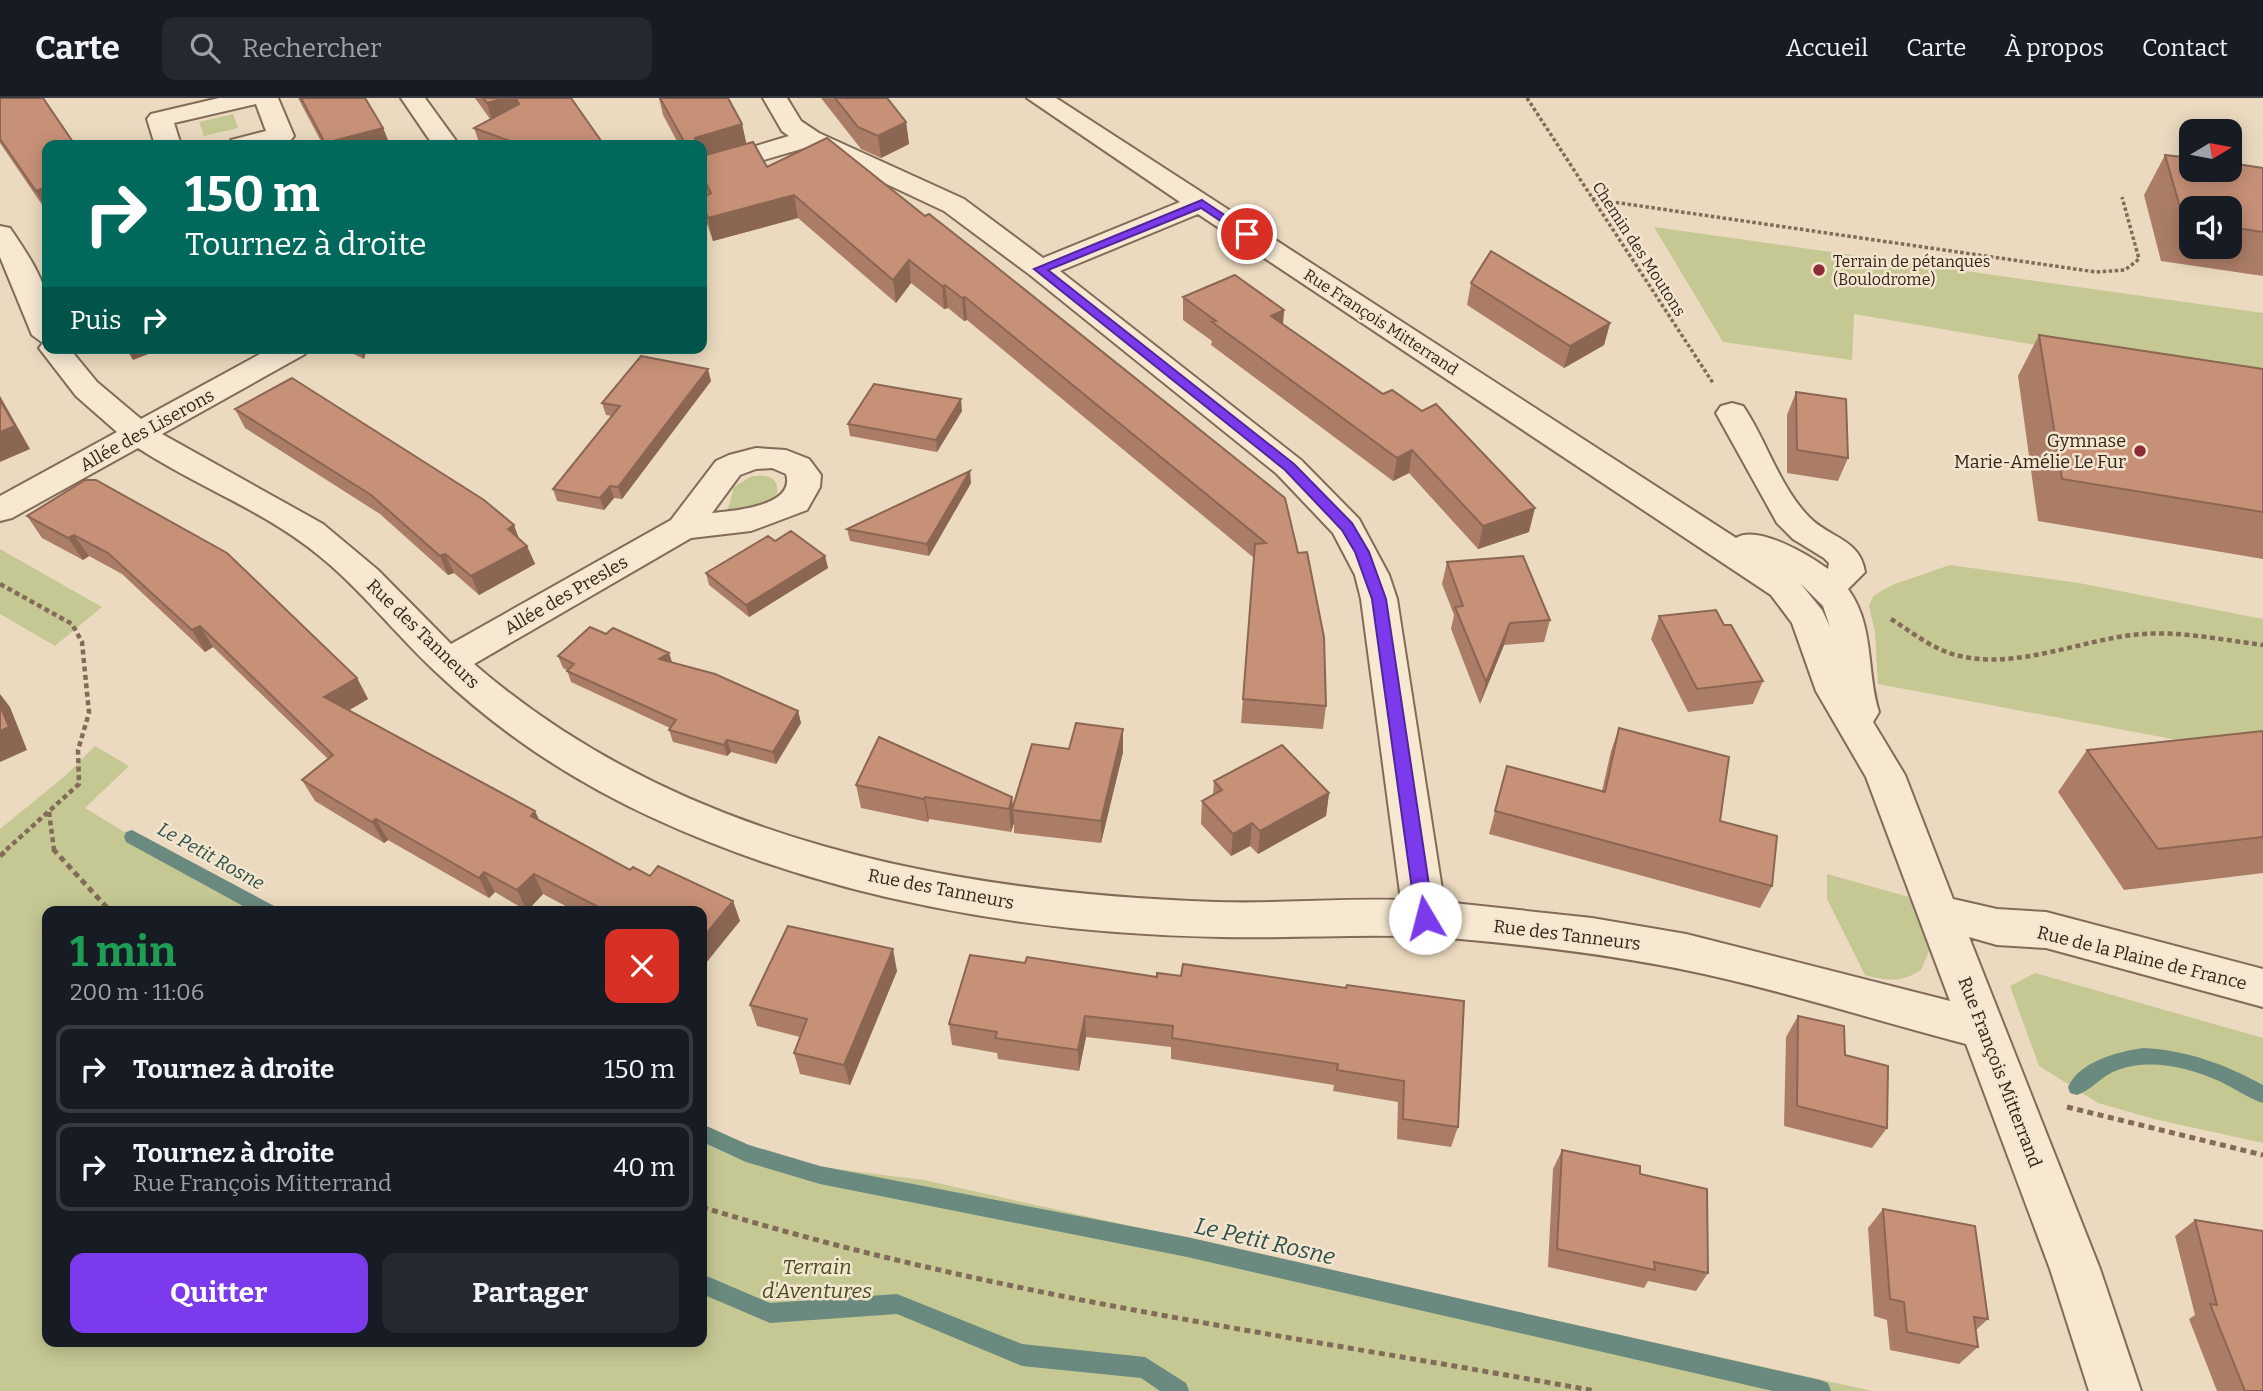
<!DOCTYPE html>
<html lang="fr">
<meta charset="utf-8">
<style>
:root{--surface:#171b24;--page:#242831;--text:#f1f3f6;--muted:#9ea1a6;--line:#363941;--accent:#7c3aed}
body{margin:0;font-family:Bitter,serif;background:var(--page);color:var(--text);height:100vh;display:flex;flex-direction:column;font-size:26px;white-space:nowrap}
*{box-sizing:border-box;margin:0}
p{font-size:23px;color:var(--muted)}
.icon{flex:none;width:38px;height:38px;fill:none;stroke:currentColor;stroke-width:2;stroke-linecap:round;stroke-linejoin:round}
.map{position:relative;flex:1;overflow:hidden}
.side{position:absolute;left:42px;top:808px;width:665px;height:441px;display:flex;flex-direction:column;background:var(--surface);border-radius:14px;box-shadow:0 4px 18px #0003}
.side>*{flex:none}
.banner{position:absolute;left:42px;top:42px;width:665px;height:214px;border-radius:14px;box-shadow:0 4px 18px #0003;background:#00695c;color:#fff;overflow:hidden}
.needle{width:46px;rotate:80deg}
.buttons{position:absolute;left:2179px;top:21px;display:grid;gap:14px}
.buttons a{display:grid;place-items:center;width:63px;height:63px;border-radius:14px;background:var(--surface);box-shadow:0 4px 18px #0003;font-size:35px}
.pin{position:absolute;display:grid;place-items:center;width:60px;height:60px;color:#fff;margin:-30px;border:4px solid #fff;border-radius:50%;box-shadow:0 2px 7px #0007}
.me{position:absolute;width:77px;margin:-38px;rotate:352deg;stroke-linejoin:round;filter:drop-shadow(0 0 5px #0008)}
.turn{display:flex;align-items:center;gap:24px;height:147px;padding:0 28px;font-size:32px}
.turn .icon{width:91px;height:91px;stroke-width:2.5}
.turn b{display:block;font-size:49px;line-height:60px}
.then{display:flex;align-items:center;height:66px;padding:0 28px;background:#0003;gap:14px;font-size:26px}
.round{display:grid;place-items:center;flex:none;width:74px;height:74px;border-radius:14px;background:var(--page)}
.summary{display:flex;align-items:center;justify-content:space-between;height:119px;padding:0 28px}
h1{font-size:42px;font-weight:700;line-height:52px;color:#1e9e55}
.cta{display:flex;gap:14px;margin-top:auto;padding:14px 28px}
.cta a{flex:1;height:80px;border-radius:14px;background:var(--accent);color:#fff;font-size:28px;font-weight:700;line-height:80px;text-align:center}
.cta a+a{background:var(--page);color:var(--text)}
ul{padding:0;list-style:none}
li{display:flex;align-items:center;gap:21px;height:88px;margin:0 14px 10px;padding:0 14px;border:4px solid var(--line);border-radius:14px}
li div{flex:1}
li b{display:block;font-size:26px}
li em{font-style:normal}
header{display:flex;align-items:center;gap:42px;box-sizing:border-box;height:98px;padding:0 35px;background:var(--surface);border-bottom:2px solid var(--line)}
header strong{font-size:33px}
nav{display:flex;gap:38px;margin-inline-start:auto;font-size:24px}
.search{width:490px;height:63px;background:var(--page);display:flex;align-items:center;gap:18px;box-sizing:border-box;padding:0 24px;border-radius:14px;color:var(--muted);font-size:26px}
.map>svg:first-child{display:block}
</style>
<header>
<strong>Carte</strong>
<div class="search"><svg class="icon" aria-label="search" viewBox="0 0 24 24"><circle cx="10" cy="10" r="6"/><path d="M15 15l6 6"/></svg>Rechercher</div>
<nav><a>Accueil</a><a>Carte</a><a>À propos</a><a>Contact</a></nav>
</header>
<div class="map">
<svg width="2263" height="1293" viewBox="0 0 2263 1293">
<rect width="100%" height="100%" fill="#ebdabf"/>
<!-- green -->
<path fill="#c6c894" d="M233,16L238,30L204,38L199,24Z
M1654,129L2263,215V286L1854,216L1852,262L1723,244Z
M752,378C757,378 764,377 769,379C781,384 779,400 769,406C759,414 739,415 726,418L734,389Z
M0,451L102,509L55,548L0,516Z
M1950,467L2079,485L2263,521V658L1878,586L1875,534L1869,508L1873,498L1892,487Z
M95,648L129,668L85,710L256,814H47V1244H702V1045L733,1058L924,1082L1872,1293H0V731L65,678Z
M1827,776L1909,799L1930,851L1921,872C1901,885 1887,883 1865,877L1827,801Z
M2035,875L2263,940V1045L2154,1021L2098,1005L2039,968L2010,888Z"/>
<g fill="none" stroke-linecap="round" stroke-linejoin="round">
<!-- stream -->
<path fill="#6a8a7f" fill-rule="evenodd" d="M132,732L276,809L278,814H254L126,744L124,739L126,734Z
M2143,950C2186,952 2225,966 2263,987V1005C2248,1000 2234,990 2219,983C2189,970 2150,960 2118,972C2102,977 2092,992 2077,997L2070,995L2068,989C2080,963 2117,954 2143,950Z
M702,1026L749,1047L820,1068L1187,1139L1820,1282L1828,1285L1831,1293H1773L1187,1159L820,1086L746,1064L702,1044Z
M702,1176L770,1205L897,1196L1022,1246L1145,1259L1186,1285L1189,1293H1160L1141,1280L1022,1268L897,1216L770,1225L702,1196Z"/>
<defs>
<path id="minor" d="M219,0H278L294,38L290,43L274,47H227L231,42L266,33L256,6L174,25L181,47H155L147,21L151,16Z
M401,0H425L459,47H433Z
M763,0H787L801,23L819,35L964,101L1043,160L1180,104L1027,0H1056L1736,440C1757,426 1809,457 1828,471L1829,465L1824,460L1793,441L1777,425L1716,315L1721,308L1732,305L1743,308C1767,343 1779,389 1810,420C1830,440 1860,441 1865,474L1848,491C1875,528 1866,573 1879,614L1873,624L1905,677L1953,801L1997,811L2046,814L2263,871V909L2046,850L1997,847L1969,839L2100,1171L2141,1293H2089L2050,1171L1966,946C1886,925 1806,900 1726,881C1638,860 1549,849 1460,841C1380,834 1301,841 1222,839C1029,836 827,801 651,719C573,683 499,634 437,575C396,537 361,491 317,456C263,412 196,388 138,350L12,420L0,423V398L117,334L76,298L39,250L43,245L32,237L0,159V128L10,130C24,151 45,180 47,205C49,220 47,235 47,250H69L97,284L141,321L271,250H309L305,256L162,336L323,426L378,472L451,546L671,422L716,363L729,357L756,350L786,352L809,361L821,377L820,389L807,412L751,433L691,440L474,566C678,743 953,795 1216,804C1278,806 1340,800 1401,802L1361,501L1355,477L1333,435L1277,376L1030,177L944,113L808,49L702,80V64L789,38L782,33ZM1198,116L1771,497L1792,525L1816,593L1866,679L1950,903L1686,836L1592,820L1444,804L1397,501L1389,477L1359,421L1301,362L1060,173ZM756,371L772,370L786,376C796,408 734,413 712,415L740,377ZM1800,485L1823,508L1830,529L1822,512Z"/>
</defs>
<!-- minor casing -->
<use href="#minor" stroke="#826b58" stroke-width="4"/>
<!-- path-far2 -->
<path stroke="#826b58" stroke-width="3.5" stroke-dasharray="3.5 2.5" stroke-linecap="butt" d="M1527,0L1713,285
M1592,101L2096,174L2125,172L2139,161L2122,99"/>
<!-- path-far1 -->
<path stroke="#826b58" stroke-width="4.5" stroke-dasharray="5 3.5" stroke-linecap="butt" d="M0,486L72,526L82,544L89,615L78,652L79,686L6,752
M1891,521C1912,534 1932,551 1956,557C2016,573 2082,541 2141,536C2182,533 2223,542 2263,547
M49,714L54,752"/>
<!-- path -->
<path stroke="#826b58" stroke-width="5" stroke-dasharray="6 4.5" stroke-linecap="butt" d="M53,751L111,814
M0,758L8,751
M2067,1009L2263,1057
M702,1109C992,1199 1297,1238 1595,1293"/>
<!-- minor -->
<use href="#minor" fill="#f6e8d1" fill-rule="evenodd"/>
</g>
<!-- wall -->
<path fill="#ab7d66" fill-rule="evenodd" d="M0,0L47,47V114L0,45Z
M298,0H365L383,30L390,47H323Z
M475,0H571L604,47H480L474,30L490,21Z
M659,0H728L742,26L746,46L767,69L1285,400L1326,608L1323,631L1241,625L1254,460L967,222L964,223L948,210L944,211L911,185L896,205L798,120L713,143L706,123L702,106V100L706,98L702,91V47H679L663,17Z
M821,0H887L906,24L909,46L881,60L861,51Z
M2165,57L2263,70V178L2161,163L2144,97ZM2191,110H2230V149H2191Z
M1471,185L1610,225L1604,247L1564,270L1467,207Z
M1183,199L1284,212L1283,226L1529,434L1478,451L1409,375L1393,383L1211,247L1212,243L1183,222Z
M2039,237L2263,271V461L2038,423L2018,278Z
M341,250H367L364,261Z
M711,283L622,401L614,400L604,412L557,403L553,391L612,318L606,317L602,305Z
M1796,294L1848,360L1838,383L1787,375V317Z
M235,311L519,440L527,448L535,466L479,497L454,475L448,477L380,416L245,330Z
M962,313L937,354L850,338L848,326Z
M85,382L357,580L368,601L349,612L540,723L630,772L733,803L740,823L702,814H577L543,796L527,813L495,794L489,800L388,742L384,745L315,703L302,682L328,661L213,549L205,554L122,476L89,458L83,462L42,440L27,418Z
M971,385L929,458L850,443L847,431Z
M775,443L825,458L828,470L749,519L709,487L706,475Z
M1447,464L1550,522L1544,544L1504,547L1480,606L1451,531L1454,517L1442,486Z
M1659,518L1724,527L1763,583L1753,606L1688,614L1651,541Z
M606,536L669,555L672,565L798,613L801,625L776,666L731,654L727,658L673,644L669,632L670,630L571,584L567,572L563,570L558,558Z
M1619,630L1720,723L1772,788L1760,810L1489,736L1507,668L1602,693L1611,653Z
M2263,633V775L2124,792L2058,694L2087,652Z
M1069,651L1123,654L1101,745L1014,735V725L1011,734L929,721L928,724L861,710L856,687L1012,699L1013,709Z
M1214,683L1329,695L1326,718L1258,756L1250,748L1231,758L1201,726L1202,703L1213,697Z
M1025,865L1157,879L1181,878L1346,890L1458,1029L1451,1049L1397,1041L1398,1004L1333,993L1334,987L1171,961V949L1086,939L1079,973L998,961L997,955L952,947L949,926Z
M897,873L850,987L800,976L794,955L800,939L757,928L750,907Z
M1798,918L1845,957L1887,1030L1872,1050L1784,1028L1786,939Z
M1562,1052L1640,1076L1708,1175L1696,1193L1648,1183L1644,1190L1548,1169L1553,1071Z
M1883,1111L1988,1221L1976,1232L1978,1249L1959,1266L1890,1252L1887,1222L1874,1218L1868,1130Z
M2195,1122L2263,1293H2217L2189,1221L2195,1217L2175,1138Z"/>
<!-- shaded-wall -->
<path fill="#8b6653" d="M505,0H516L522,18L493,26L487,5Z
M906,24L909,46L881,60L878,38Z
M742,26L747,48L702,62V47H695V40Z
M383,30L390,47H326L325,45Z
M47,89L45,91L47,96V113L36,93Z
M794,97L798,120L713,143L708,120Z
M909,162L911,185L896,205L893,182Z
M945,187L948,210L944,211L942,188Z
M965,199L967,222L964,223L962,200Z
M1284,212L1282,235L1271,218Z
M1610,225L1604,247L1564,270L1570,248Z
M126,250H164L133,262Z
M359,250H367L364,261Z
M708,271L711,283L622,401L618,389Z
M0,298L30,351L0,364Z
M961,301L962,313L937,354L936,342Z
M1412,352L1409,375L1393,383L1397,360Z
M970,373L971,385L929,458L927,446Z
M610,388L614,400L604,412L600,400Z
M1535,410L1529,434L1478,451L1483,428Z
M514,427L521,446L508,431Z
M74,437L89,458L83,462L68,440Z
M527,448L535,466L479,497L471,478Z
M445,456L454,475L448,477L440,458Z
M825,458L828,470L749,519L746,507Z
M1510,525L1504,547L1480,606L1486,584Z
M200,528L213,549L205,554L192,532Z
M669,555L673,567L659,561Z
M357,580L368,601L336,620L324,599Z
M0,596L10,609L27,652L0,664Z
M798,613L801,625L776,666L773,654Z
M1123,631V654L1101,745V723Z
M727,642L731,654L727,658L724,647Z
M1329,695L1326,718L1258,756L1260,733Z
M925,699L929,721L928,724L924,701Z
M1012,699L1014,725L1011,734L1009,711Z
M535,713L545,734L531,718Z
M376,721L388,742L384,745L372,724Z
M1252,725L1250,748L1231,758L1233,736Z
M484,774L495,794L489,800L479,780Z
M534,776L543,796L527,813L517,792Z
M733,803L740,823L702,870V841Z
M893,851L897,873L850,987L844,967Z
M1085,918L1086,939L1079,973L1078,952Z"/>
<!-- building -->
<path fill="#c79177" stroke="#8b6653" stroke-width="2" d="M0,0H43L75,47H47V89L36,93L0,41Z
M301,0H365L383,30L325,45Z
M483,0H505L487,5Z
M516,0H571L604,47H521L474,30L519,6Z
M660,0H728L742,26L695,40V47H686Z
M835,0H887L906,24L878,38L858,29Z
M827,40L925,118L929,116L989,163L1285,400L1298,455L1307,454L1324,539L1326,608L1243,601L1255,446L1266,445L965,199L962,200L945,187L942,188L909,162L893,182L794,97L708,120L702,104V100L711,95L702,77V58L753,44L767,69Z
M2165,57L2191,60V72H2230V65L2263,70V134L2230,129V110H2191V124L2184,123Z
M1491,153L1610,225L1570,248L1471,185Z
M1235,177L1284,212L1271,218L1383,296L1392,292L1422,313L1436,306L1535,410L1483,428L1412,352L1397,360L1212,224L1216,223L1183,199Z
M2039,237L2263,271V414L2062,381Z
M641,258L708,271L618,389L610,388L600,400L553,391L620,308L602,305Z
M292,280L484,402L514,427L508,431L527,448L471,478L445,456L440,458L371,397L235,311Z
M874,286L961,301L936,342L848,326Z
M1796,294L1846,301L1848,360L1797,352Z
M0,302L15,328L0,334Z
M970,373L927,446L847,431Z
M85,382H96L227,455L357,580L324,599L535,713L531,718L630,772L633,769L650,778L658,768L733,803L702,841V814H608L534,776L517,792L484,774L479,780L376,721L372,724L302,682L333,657L200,528L192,532L108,455L74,437L68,440L27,418Z
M791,433L825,458L746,507L706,475L768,438L775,443Z
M1523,458L1550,522L1510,525L1486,584L1455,509L1463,508L1447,464Z
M1716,512L1724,527H1731L1763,583L1697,591L1659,518Z
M590,529L606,536L613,530L669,555L659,561L715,576L798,613L773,654L727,642L724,647L669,632L676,622L567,573L574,566L558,558Z
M0,607L9,629L0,633Z
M1076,625L1123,631L1101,723L1012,712L1032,646L1069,651Z
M1619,630L1729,659L1720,723L1777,738L1772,788L1495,713L1507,668L1605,694Z
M2263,633V739L2158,751L2087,652Z
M879,639L1012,699L1009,711L925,699L924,701L856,687Z
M1282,647L1329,695L1260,733L1252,725L1233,736L1202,703L1222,692L1214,683Z
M788,828L893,851L844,967L794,955L807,921L750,907Z
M970,857L1025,865L1027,859L1157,879V875L1181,878L1183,866L1346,890L1347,887L1464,903L1458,1029L1403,1021L1404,983L1337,972L1338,966L1172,940L1173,928L1085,918L1078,952L995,940L997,934L949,926Z
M1798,918L1844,928L1845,957L1888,968L1887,1030L1797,1008Z
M1562,1052L1640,1068V1076L1707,1091L1708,1175L1654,1164L1655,1172L1557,1151Z
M1883,1111L1975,1128L1988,1221L1974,1219L1978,1249L1907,1234L1904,1204L1890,1201Z
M2195,1122L2263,1133V1293H2245L2210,1206L2217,1207Z"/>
<!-- route -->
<path fill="#7c3aed" stroke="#51269a" stroke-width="2" d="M1202,102L1253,136L1243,138L1201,110L1048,172L1294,366L1352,425L1369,454L1386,501L1434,820L1425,827L1416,820L1372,501L1355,454L1342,432L1285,372L1034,171Z"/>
<!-- markers -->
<g fill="#8e2c35" stroke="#f3e5ce" stroke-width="2.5">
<circle cx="1819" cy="172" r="7"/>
<circle cx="2140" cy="353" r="7"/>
</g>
<g text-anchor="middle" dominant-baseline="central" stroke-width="5" stroke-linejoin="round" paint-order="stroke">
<!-- far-street labels -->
<g font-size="16" fill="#32251c" stroke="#f3e5ce">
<text transform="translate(1639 151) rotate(57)">Chemin des Moutons</text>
<text transform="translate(1381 224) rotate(33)">Rue François Mitterrand</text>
</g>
<!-- far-poi labels -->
<g font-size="16" fill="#32251c" stroke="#f3e5ce" text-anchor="start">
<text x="1833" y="163">Terrain de pétanques<tspan x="1833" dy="18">(Boulodrome)</tspan></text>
</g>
<!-- street labels -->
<g font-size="18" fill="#32251c" stroke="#f3e5ce">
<text transform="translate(147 332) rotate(-29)">Allée des Liserons</text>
<text transform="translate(566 497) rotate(-30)">Allée des Presles</text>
<text transform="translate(423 536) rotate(44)">Rue des Tanneurs</text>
<text transform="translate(941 791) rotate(11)">Rue des Tanneurs</text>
<text transform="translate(1567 837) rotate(7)">Rue des Tanneurs</text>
<text transform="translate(2142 860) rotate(14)">Rue de la Plaine de France</text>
<text transform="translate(2000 974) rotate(69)">Rue François Mitterrand</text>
</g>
<!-- poi labels -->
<g font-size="18" fill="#32251c" stroke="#f3e5ce" text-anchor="end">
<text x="2126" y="343">Gymnase<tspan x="2126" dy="21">Marie-Amélie Le Fur</tspan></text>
</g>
<!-- water labels -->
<g font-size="19" font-style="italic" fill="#2c514c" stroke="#f3e5ce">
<text transform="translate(211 758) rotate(29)">Le Petit Rosne</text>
</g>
<!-- near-park labels -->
<g font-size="21" font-style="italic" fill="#474e24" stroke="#f3e5ce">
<text x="817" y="1169">Terrain<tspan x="817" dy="24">d'Aventures</tspan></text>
</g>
<!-- near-water labels -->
<g font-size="23" font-style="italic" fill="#2c514c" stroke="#f3e5ce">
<text transform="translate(1265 1143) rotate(13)">Le Petit Rosne</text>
</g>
</g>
</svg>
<div class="buttons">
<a><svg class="needle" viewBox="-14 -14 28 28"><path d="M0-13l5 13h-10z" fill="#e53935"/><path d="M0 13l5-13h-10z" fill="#9ea1a6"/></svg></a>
<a><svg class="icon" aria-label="sound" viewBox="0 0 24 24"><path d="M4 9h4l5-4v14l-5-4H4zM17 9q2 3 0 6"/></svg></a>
</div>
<div class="pin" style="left:1247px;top:136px;background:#d93025"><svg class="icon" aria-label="arrive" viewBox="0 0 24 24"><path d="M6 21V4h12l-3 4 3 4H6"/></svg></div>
<svg class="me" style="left:1425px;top:820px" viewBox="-20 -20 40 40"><circle r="19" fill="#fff"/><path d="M0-13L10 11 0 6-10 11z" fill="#7c3aed"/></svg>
<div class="banner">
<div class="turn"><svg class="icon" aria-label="right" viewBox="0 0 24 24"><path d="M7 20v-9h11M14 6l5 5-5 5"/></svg><div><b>150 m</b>Tournez à droite</div></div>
<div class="then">Puis<svg class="icon" aria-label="right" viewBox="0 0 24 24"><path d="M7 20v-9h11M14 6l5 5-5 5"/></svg></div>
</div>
<section class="side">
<div class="summary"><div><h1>1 min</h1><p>200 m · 11:06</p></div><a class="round" style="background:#d93025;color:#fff"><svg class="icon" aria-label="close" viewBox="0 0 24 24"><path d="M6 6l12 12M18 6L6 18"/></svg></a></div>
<ul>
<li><svg class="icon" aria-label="right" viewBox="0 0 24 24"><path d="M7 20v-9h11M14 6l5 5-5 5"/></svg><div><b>Tournez à droite</b></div><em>150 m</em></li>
<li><svg class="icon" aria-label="right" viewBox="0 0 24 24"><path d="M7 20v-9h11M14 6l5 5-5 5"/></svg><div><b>Tournez à droite</b><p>Rue François Mitterrand</p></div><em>40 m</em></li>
</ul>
<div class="cta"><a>Quitter</a><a>Partager</a></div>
</section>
</div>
